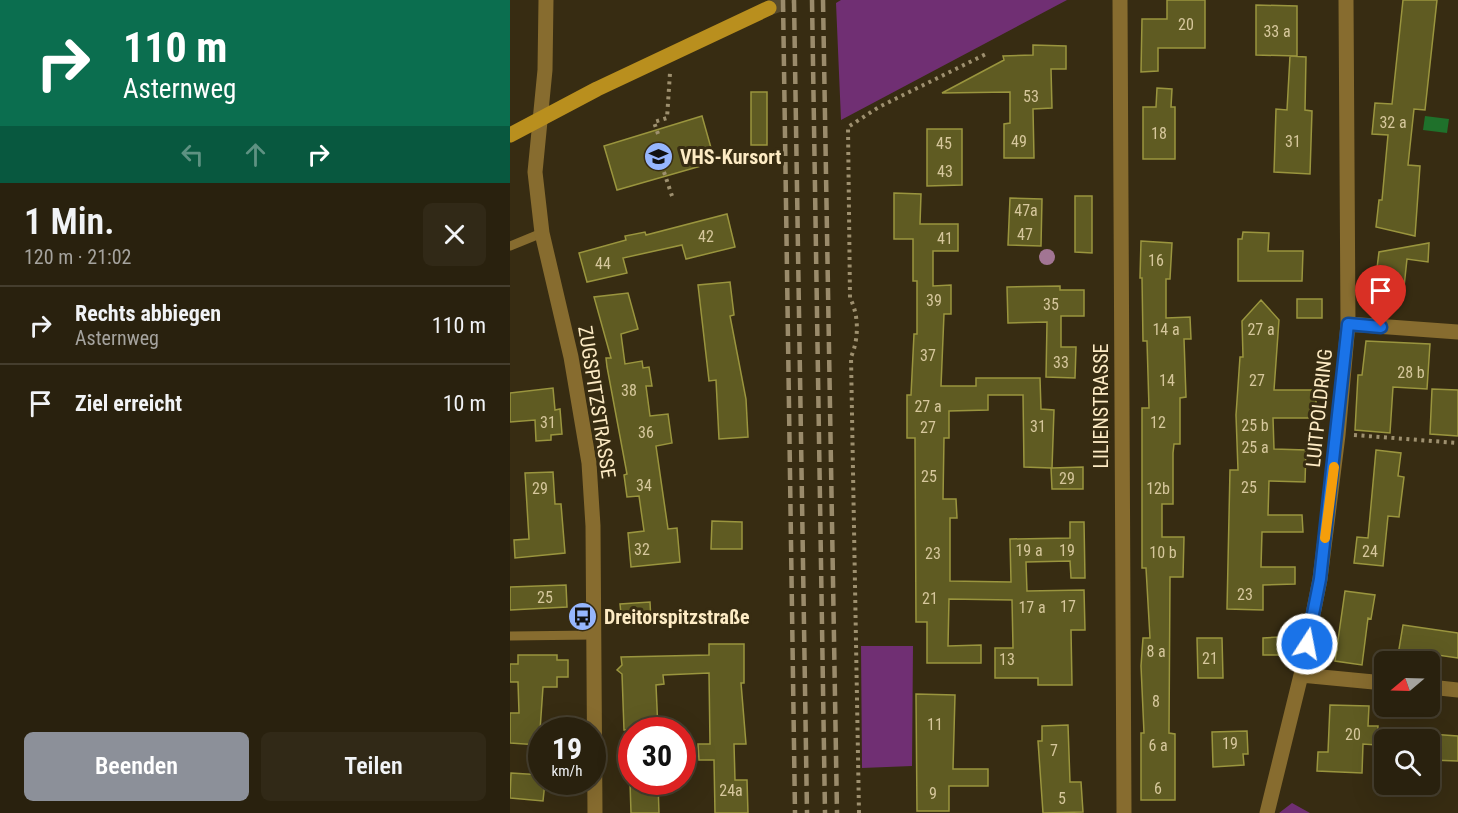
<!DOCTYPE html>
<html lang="de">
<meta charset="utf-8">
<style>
:root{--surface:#29210e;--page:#312917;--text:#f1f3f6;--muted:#a5a39e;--line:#453e2e;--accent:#8c9099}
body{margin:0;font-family:"Roboto Condensed",sans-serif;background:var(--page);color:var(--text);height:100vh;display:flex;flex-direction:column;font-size:22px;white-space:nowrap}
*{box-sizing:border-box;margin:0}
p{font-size:20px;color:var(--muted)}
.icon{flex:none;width:33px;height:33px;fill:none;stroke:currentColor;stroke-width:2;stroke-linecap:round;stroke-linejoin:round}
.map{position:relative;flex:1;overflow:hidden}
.drawer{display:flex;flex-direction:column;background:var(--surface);width:510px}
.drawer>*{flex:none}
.guide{background:#0b6e4f;color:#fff;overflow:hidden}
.needle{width:39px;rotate:251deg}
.fabs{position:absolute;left:864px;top:651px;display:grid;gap:12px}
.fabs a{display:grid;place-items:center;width:66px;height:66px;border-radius:9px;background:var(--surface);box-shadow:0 6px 24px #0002,0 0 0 2px var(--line);font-size:30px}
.speed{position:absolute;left:18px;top:717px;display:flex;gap:12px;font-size:30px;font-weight:700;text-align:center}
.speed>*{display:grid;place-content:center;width:78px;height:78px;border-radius:50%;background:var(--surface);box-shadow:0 6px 24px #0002,0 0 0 2px var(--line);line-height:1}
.speed small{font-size:15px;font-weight:400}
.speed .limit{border:9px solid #d22;background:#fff;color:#111}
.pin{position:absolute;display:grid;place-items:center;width:51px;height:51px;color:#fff;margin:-62px -26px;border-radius:50% 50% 50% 0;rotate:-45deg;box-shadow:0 0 6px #0007}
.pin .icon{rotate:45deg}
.me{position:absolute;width:66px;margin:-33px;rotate:11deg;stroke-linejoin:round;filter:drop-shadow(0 0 4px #0008)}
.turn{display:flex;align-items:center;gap:21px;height:126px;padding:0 24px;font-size:27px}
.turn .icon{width:78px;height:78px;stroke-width:2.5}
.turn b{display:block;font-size:42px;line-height:51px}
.lanes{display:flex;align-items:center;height:57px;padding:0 24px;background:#0003;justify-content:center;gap:30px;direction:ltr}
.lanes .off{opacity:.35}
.round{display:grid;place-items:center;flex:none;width:63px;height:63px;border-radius:9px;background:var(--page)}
.summary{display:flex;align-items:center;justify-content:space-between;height:102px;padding:0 24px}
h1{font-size:36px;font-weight:600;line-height:45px}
.button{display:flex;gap:12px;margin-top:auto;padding:12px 24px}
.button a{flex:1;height:69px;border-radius:9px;background:var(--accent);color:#fff;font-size:24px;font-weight:600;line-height:69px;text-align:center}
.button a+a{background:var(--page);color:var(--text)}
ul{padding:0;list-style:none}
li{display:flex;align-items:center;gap:18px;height:78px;padding:0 24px;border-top:2px solid var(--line)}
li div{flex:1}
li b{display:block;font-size:22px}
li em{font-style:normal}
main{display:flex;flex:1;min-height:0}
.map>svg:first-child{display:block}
</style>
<main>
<section class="drawer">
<div class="guide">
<div class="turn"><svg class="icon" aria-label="right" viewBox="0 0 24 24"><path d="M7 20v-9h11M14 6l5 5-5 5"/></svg><div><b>110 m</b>Asternweg</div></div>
<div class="lanes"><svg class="icon off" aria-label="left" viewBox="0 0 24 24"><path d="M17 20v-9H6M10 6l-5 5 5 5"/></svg><svg class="icon off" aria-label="ahead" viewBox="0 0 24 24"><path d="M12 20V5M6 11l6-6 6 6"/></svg><svg class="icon" aria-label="right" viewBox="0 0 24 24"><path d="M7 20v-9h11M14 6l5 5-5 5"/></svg></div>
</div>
<div class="summary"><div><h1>1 Min.</h1><p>120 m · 21:02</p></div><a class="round"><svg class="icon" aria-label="close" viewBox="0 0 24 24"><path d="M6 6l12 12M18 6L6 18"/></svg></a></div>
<ul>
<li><svg class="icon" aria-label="right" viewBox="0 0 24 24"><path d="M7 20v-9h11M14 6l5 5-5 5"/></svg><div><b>Rechts abbiegen</b><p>Asternweg</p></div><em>110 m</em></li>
<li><svg class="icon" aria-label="arrive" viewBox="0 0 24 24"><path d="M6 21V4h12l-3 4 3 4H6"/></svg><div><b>Ziel erreicht</b></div><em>10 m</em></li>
</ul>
<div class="button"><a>Beenden</a><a>Teilen</a></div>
</section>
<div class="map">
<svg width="948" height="813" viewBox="0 0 948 813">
<rect width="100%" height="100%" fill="#372c12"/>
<!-- green -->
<path fill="#702f73" d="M331,0H557L331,120L326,3Z
M351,646H403L402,766L352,768Z
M782,803L800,813H769Z"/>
<!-- water -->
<path fill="#1f712b" d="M915,116L939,119L937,133L913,130Z"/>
<!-- building -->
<path fill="#5f5b22" stroke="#9a953e" stroke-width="1.5" d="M657,0H695V48H648V71L631,72L632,19H657Z
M893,0H927L915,110L904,109L898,165L910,166L905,236L866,227L869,200H872L878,135L862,134L865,103L882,104Z
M746,5L787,6V56L746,55Z
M523,45L556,46V69H541L542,108L523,109L524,158H494V124L500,123V92L432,93L494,60L493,56L523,55Z
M780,56L796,57L795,110L802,111L800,174L764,172L766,109L777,110Z
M647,88L662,89L661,107H665V159H633V107H646Z
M241,92H257V145H241Z
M192,116L205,162L107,190L94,146Z
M417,129H452V185L417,186Z
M384,193L411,194L410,224H448V251H423V286L441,285V314H434L431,386H466V378H530L531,409L544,410L542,468L573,467V489H542L541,468L514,467L513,395H478V410L439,411V438H434L433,499H446L447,518H440V581L501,582L500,539L560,538V522H574L575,578H561L560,561L516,562L517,591L574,590L575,630H561L562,685H528V678H485V648H503L502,600L439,599L438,646L471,645V663H417V622H406L405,438H397V395H401L404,334H407V281H403V239H384Z
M565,196H582V253L565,252Z
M500,198L532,199L531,246L498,245Z
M217,214L225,247L176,259L172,245L113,258L117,273L77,282L69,253L116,240L115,236L135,232L136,235Z
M733,232L759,233L758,251H793L792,281H728V239H732Z
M631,241L662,243L660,279H656V318L680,317L681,339H674L676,397L670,398V444H664L663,453V504H652V537H674L673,577H660L659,733L665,734V800H631V733H634L631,666L633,638H640L636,568H632V408H639L637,341H633L632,278H630Z
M919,243L918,262L897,259L894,287L865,284L869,252Z
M220,282L224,315L220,316L236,399L238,437L209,439L206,380L199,381L188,285Z
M550,286V290H574V316H551V347H566L565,378L536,377L537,322L498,323L497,287Z
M118,293L128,329L111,334L115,364L132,361L133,368L139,367L142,386H136L140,416L158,414L162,443L146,446L158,529L167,528L170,562L121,567L118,533L134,531L129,496L117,497L114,475L117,474L97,367L96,358H101L84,297Z
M787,299H812V318H787Z
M751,300L769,320L764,390H806V408L805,418H763L764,449L796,450L795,482L759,481L758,515H792L793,532H752L751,567H785V584L753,585V610L717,609L720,470H728L726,415L730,357H733L732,321Z
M856,341L920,344L917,389L883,387L880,433L845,430L848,375H852Z
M43,388L45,410L50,409L52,434L41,435V440L26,441L25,420L0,422V393Z
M922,389L948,390V436L920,434Z
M866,450L891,453L888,476L894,477L889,517L878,516L873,566L844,563L847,537L858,538Z
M43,472L45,504H51L55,553L5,558L4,540L19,539L15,473Z
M202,521L232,522V549H201Z
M56,585L57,607L0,610V587Z
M835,591L865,595L861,619L858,618L852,665L825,661Z
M140,602L141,622L112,624L110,604Z
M893,625L948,633V658L914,653L913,659L888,655Z
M769,637V655H753V638Z
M687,638H712L713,678H688Z
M199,644H234V683H231L236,744H224L225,780H237L238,813H205L204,760H189L188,744H200L199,673L153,675L154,684L146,685L148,730H114L112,674L107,670L112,665L111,657L199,655Z
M8,655H47V660H58V677H47V687H33L29,745L0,743V713H9L8,682H0V664H8Z
M406,694L445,695L443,769H478V786H439V811H407Z
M820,705L859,706L858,726H868L867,745L853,744L852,773L807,771L808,752H818Z
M558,725L560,782H571L573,812L533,813L528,741H532V726Z
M737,731L738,754H733L734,765L703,767L702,732Z
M920,734L948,736V761L920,760Z
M1,773L32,775V782H35L33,801L0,798Z
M120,782H148L149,813H121Z"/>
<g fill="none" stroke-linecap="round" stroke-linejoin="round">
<!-- secondary-tunnel -->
<path stroke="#55492d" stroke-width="15" stroke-dasharray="15 8" stroke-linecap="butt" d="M259,8L281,0"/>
<!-- path -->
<path stroke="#9e906f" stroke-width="4" stroke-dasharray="3 4.5" stroke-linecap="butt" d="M148,134L144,122L157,118L160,73
M154,172L162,196
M844,435L948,443
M349,813L341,357C349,339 349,315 340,298L338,127L369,107L478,53"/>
<!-- lane -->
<path stroke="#876c2f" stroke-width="9" d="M0,246L32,233
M0,636L84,635"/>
<!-- street -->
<path stroke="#876c2f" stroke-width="15" d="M36,0L35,70L25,172L32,233L61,357L79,463L83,526L85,813
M610,0L614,813
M838,324L948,332
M791,675L874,683
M920,687L948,690
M757,813L791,675L810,579L828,435L838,324L836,0"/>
<!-- secondary -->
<path stroke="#b98f1e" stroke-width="15" d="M0,135L87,89L259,8"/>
<!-- rail -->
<path stroke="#9a8b6b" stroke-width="4.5" stroke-dasharray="12 6" stroke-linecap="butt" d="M273,0L285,813
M284,0L297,813
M302,0L315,813
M313,0L327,813"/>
</g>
<!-- trees -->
<circle fill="#a27593" cx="537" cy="257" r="8"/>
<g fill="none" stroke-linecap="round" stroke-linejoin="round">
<defs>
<path id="route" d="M797,644L810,579L838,324L871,327"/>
</defs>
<!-- route casing -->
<use href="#route" stroke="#114b97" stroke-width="15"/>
<!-- route -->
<use href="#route" stroke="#1a73e8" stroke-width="10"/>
<!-- slow -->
<path stroke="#f59e0b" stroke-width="10" d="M815,538L824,467"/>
</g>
<!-- icons -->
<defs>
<symbol id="school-disc" viewBox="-11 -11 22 22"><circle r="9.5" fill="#96b6fd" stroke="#372c12"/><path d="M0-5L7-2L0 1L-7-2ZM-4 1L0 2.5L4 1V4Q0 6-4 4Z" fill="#111"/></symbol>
<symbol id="bus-disc" viewBox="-11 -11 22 22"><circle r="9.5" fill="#96b6fd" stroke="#372c12"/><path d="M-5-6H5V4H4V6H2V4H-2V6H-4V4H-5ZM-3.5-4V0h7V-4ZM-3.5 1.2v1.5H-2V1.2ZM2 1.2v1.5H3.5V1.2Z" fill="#111"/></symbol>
</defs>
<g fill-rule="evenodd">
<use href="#school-disc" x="132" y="140" width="33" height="33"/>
<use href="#bus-disc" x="56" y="600" width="33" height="33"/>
</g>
<g text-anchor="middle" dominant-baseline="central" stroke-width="6" stroke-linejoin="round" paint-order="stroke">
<!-- number labels -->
<g font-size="16" fill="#d6c79c">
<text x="676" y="24">20</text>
<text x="767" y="31">33 a</text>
<text x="521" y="96">53</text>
<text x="883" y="122">32 a</text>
<text x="649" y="133">18</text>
<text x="509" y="141">49</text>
<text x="783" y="141">31</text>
<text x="434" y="143">45</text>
<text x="435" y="171">43</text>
<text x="516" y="210">47a</text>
<text x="515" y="234">47</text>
<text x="196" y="236">42</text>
<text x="435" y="238">41</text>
<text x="646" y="260">16</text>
<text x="93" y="263">44</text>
<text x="424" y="300">39</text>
<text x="541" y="304">35</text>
<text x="656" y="329">14 a</text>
<text x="751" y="329">27 a</text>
<text x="418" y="355">37</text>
<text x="551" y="362">33</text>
<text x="901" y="372">28 b</text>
<text x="657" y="380">14</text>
<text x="747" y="380">27</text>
<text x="119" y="390">38</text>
<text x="418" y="406">27 a</text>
<text x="38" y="422">31</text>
<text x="648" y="422">12</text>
<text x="745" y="425">25 b</text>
<text x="528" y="426">31</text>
<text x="418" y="427">27</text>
<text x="136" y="432">36</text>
<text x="745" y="447">25 a</text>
<text x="419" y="476">25</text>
<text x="557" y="478">29</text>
<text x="134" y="485">34</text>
<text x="739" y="487">25</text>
<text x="30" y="488">29</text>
<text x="648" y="488">12b</text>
<text x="132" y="549">32</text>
<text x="519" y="550">19 a</text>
<text x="557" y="550">19</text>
<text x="860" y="551">24</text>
<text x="653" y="552">10 b</text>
<text x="423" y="553">23</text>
<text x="735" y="594">23</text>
<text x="35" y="597">25</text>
<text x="420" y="598">21</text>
<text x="558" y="606">17</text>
<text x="522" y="607">17 a</text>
<text x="646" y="651">8 a</text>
<text x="700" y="658">21</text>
<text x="497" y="659">13</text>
<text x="646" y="701">8</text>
<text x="425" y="724">11</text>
<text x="843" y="734">20</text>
<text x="720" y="743">19</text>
<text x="648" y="745">6 a</text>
<text x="544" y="750">7</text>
<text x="648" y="788">6</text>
<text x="221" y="790">24a</text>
<text x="423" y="793">9</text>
<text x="552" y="798">5</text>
</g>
<!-- poi labels -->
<g font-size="20" font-weight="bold" fill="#fdebc4" stroke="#372c12" text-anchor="start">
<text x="170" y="157">VHS-Kursort</text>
<text x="94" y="617">Dreitorspitzstraße</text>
</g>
<!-- street labels -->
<g font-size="20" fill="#fdebc4" stroke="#372c12">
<text transform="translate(87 402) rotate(81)">ZUGSPITZSTRASSE</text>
<text transform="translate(591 406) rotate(-90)">LILIENSTRASSE</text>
<text transform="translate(809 408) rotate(-84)">LUITPOLDRING</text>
</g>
</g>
</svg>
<div class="fabs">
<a><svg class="needle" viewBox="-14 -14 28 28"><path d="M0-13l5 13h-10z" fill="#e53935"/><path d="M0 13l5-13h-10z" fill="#a5a39e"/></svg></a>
<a><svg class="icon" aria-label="search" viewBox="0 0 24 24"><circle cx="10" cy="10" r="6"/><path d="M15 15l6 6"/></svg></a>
</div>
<div class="speed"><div>19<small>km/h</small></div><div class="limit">30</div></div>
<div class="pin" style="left:871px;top:327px;background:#d93025"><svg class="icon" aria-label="arrive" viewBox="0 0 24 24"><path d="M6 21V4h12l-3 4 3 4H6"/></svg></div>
<svg class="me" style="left:797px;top:644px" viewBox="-20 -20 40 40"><circle r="17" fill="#1a73e8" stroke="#fff" stroke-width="3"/><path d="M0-11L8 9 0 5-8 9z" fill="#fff"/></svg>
</div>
</main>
